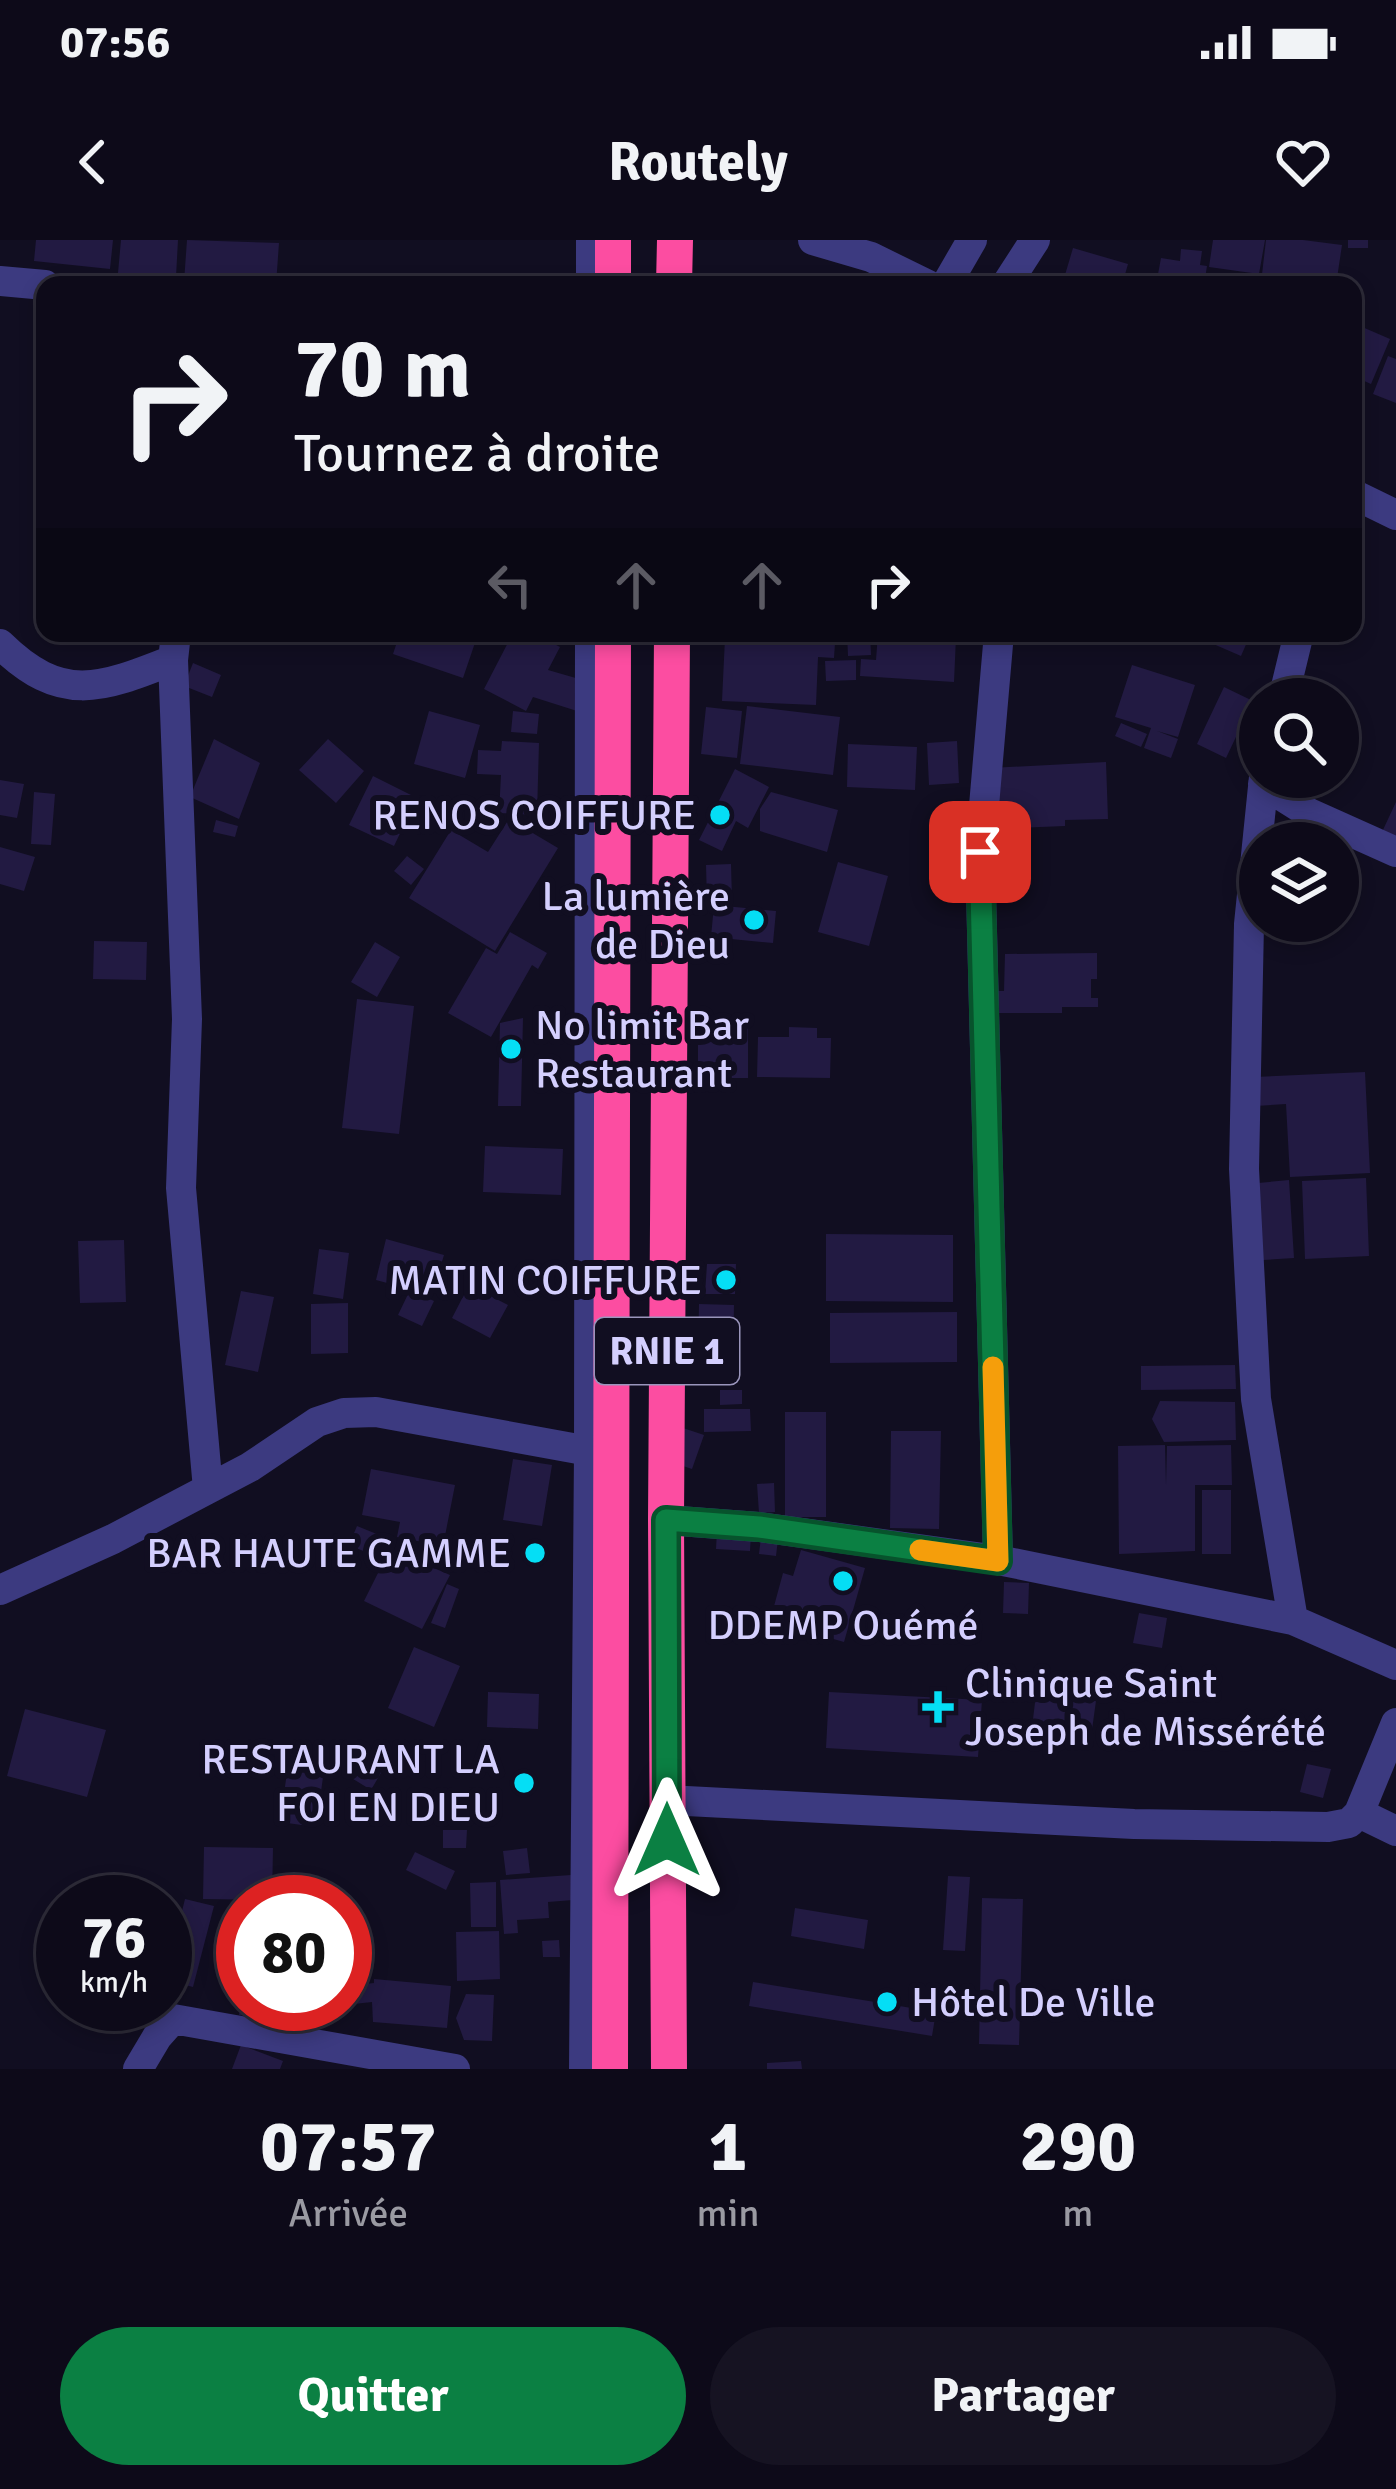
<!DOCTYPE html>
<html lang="fr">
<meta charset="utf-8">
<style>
:root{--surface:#0d0a19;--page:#161322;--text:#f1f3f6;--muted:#9a9aa2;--line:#2d2b38;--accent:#0b8043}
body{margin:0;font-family:Signika,sans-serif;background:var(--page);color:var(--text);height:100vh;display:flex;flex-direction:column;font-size:45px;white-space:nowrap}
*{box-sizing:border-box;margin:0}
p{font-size:39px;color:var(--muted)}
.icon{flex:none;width:66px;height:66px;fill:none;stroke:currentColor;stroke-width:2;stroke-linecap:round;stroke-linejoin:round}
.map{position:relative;height:1829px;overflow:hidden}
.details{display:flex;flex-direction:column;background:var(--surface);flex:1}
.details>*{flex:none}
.guide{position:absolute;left:36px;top:36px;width:1326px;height:366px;border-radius:24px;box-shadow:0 6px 18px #0003,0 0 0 3px var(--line);background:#0d0a19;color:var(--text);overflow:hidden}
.buttons{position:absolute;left:1239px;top:438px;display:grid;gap:24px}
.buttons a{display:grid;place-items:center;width:120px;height:120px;border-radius:50%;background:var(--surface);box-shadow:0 6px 18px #0003,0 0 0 3px var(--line);font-size:60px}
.speed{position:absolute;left:36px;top:1635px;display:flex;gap:24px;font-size:60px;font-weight:700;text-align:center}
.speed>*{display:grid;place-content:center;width:156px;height:156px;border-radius:50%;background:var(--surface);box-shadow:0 6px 18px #0003,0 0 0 3px var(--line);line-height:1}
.speed small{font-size:30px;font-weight:400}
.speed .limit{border:18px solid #d22;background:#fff;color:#111}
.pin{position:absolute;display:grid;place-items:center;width:102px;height:102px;color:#fff;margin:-51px;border-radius:24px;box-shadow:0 6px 18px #0006}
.me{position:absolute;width:132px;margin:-66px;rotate:0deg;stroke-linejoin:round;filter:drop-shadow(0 0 9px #0008)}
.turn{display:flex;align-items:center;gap:42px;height:252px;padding:0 60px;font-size:54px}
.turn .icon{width:156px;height:156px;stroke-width:2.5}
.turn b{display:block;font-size:84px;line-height:102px}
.lanes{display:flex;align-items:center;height:114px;padding:0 60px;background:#0003;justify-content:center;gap:60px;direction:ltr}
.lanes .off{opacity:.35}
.eta{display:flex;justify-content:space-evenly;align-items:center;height:204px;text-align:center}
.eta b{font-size:72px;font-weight:700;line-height:84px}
.action{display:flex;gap:24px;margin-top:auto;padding:24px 60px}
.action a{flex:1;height:138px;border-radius:72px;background:var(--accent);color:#fff;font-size:48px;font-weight:700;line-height:138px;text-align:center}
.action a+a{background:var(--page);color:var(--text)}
.status{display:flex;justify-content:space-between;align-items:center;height:84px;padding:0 60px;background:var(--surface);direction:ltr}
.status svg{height:33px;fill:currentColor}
header{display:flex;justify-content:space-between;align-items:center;height:156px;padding:0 60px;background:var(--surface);font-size:54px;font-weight:700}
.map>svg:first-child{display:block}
</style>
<div class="status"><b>07:56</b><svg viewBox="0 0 49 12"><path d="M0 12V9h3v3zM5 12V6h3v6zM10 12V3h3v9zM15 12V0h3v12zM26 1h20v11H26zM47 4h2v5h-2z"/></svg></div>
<header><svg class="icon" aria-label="back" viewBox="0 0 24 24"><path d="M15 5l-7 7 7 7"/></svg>Routely<svg class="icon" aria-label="heart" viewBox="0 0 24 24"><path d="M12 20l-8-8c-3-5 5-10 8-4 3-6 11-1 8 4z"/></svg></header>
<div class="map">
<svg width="1396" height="1829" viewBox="0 0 1396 1829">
<rect width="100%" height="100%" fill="#110e21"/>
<!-- building -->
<path fill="#221a42" d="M36,0H113L110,29L34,21Z
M121,0H178L176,37L118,33Z
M187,0L279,3L276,45L184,42Z
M1213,0H1265L1259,34L1209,27Z
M1266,0H1303L1342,5L1336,45L1261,43Z
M1348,0H1368V8H1348Z
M1073,8L1128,24L1122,45H1062Z
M1181,9L1202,11L1200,25L1207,26L1204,45H1156L1161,18L1180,21Z
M1353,83L1390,99L1371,144L1353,136Z
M1388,116L1396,119V163L1373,154Z
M400,393H474L478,394L463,438L393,414Z
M513,393H533L560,407L548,430L586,441L577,471L533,457L526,471L484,449Z
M847,393H870L871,415L848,416Z
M878,393L956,397L954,442L860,436L861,419L876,420Z
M1188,393H1251L1241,416Z
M725,398L835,403L834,418L818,417L816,465L722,461Z
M856,420V440L826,441L825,421Z
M193,423L221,435L212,457L184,446Z
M1132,425L1195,445L1178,497L1157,491L1178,499L1171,518L1144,508L1151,488L1115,477Z
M1224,447L1253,461L1226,518L1197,504Z
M747,466L840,477L833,535L740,524Z
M706,467L742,471L737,518L701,514Z
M429,471L480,485L465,538L414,524Z
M513,471L539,474L537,494L511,492Z
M1121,483L1147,494L1141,507L1115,496Z
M214,499L260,523L239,579L190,557Z
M328,499L364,531L336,563L299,530Z
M502,501L539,503L537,575L499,573L501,535L477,534L478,510L501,511Z
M957,501L959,543L929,545L927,503Z
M848,504L917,507L915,550L847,547Z
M1106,522L1108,579L1065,580V586L992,589L990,528Z
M735,529L769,547L748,588L736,581L722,611L699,600Z
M373,536L417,558L394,606L349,585Z
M0,540L24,544L17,578L0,575Z
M34,552L55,554L51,605L31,604Z
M771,552L838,570L827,612L760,591V569Z
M1396,562V598L1382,592Z
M509,579L558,608L495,711L409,658L451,590L488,612Z
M216,580L238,586L235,597L213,592Z
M0,607L35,617L24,651L0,644Z
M407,616L424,629L411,645L394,631Z
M838,622L888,636L869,706L818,692Z
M731,624L732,660L707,661L706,625Z
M714,665L776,671L773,703L711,697Z
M510,692L547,713L538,729L532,725L491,797L448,773L486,708L497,714Z
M94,701L147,702L146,740L93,739Z
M375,702L400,717L377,757L351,742Z
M1097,713V739H1091V758H1098V767H1062V773H988V751H1004L1005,714Z
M357,759L414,766L399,894L342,888Z
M523,778L521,866H498L500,783Z
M698,784H748V838H698Z
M789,787L817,788V798H831L830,838L757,837L758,797H789Z
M1365,832L1370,933L1290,937L1286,864L1255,866L1254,837Z
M485,906L563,909L561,955L483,952Z
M1366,938L1369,1016L1305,1019L1302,941Z
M1289,940L1294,1018L1263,1020L1258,943Z
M826,994L953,995V1062L826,1061Z
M386,999L444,1015L432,1055L376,1040Z
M124,1000L126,1062L80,1063L78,1001Z
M319,1009L349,1013L343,1059L313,1054Z
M707,1024H736L735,1054H705Z
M469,1045L508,1065L490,1098L452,1078Z
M410,1050L434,1061L422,1086L398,1075Z
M241,1051L274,1057L258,1132L225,1125Z
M348,1063V1113L311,1114V1064Z
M699,1064L734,1065L733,1116H698Z
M957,1072V1122L830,1123V1073Z
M1235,1125L1236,1149L1141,1150V1126Z
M720,1150H742V1164L720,1165Z
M1160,1161L1235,1162L1236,1200L1164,1202L1152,1179Z
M704,1169H750L751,1191L704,1192Z
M785,1172H826V1277H785Z
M680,1187L704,1195L692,1229L668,1221Z
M891,1191H941L939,1289L890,1288Z
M1165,1205L1166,1245L1167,1206L1231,1205L1232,1245H1195V1311L1119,1314L1118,1206Z
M513,1219L552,1225L542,1286L503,1280Z
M371,1229L455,1245L443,1306L397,1297L400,1282L362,1275Z
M774,1243L775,1272L759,1273L757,1244Z
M1202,1250H1231V1314H1202Z
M357,1286L389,1299L380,1318L349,1305Z
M717,1291L751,1293L750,1311L716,1309Z
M761,1297L778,1299L776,1316L759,1314Z
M390,1309L450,1335L422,1389L364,1361Z
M801,1310L865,1328L844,1402L770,1381L783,1333L793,1336Z
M1004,1342L1029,1343L1028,1374L1003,1373Z
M447,1344L459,1349L445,1388L431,1383Z
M1139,1373L1167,1378L1162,1408L1133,1403Z
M414,1407L460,1426L434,1487L388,1468Z
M488,1452L539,1454L538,1489L487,1487Z
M829,1452L982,1460L978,1517L826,1508Z
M1036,1454L1096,1461L1090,1504L1031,1496Z
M25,1469L106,1490L87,1557L7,1536Z
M291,1504L327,1509L316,1587L280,1582Z
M349,1511L382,1531L371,1550L337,1529Z
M1307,1524L1331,1529L1323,1558L1300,1552Z
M443,1590H467L466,1608H443Z
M204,1607L273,1608L272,1660L203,1659Z
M527,1608L530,1633L506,1635L503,1611Z
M415,1612L455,1631L446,1650L406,1630Z
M571,1635L573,1660L548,1662L549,1678L517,1680L518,1693L504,1694L500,1640Z
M948,1636L970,1637L965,1711L943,1710Z
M496,1642V1687H471L470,1643Z
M982,1658L1023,1659L1019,1805L979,1804Z
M185,1659L214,1666L193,1747L165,1740Z
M795,1668L868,1680L864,1709L791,1696Z
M499,1691L500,1739L457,1741L456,1692Z
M559,1700L560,1717H543L542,1701Z
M368,1718L370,1739L345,1742V1721Z
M374,1739L451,1746L447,1788L373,1782L372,1762L345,1765V1746L374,1743Z
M753,1742L936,1772L932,1796L749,1766Z
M466,1754L494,1755L492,1801L464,1800L456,1778Z
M240,1764H281L279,1779L239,1775Z
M241,1805L283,1821L280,1829H232Z
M801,1821L802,1829H767V1823Z"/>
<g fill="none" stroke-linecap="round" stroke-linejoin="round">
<!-- street -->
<path stroke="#3c3a80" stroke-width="30" d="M813,0L871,17L928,45
M0,41L45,45
M591,45V0
M946,45L972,0
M1006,45L1035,0
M1353,254L1396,275
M176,393L173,420L187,779L181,948L208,1249
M0,404C61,464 100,449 173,420
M1283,459L1299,393
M1264,537L1249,684L1244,929L1256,1159L1293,1380
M1263,544L1309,573L1396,612
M666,1280L759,1287L998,1320L1293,1380L1396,1425
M998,1320L980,612L999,393
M0,1350L113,1299L208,1249L250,1227L317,1182L344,1173L376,1172L589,1211L602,1221
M667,1560L1134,1584L1328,1587L1349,1583L1359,1573L1396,1483
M1359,1573L1396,1591
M138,1829L157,1797L173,1779L455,1829
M584,1829L589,1211L590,393"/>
<!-- highway -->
<path stroke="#fc4da1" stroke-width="36" d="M613,45V0
M674,45L675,0
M610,1829L613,393
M669,1829L666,1280L672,393"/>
</g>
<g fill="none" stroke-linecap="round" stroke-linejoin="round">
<defs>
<path id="route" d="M667,1600L666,1280L759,1287L998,1321L980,612"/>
</defs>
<!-- route casing -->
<use href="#route" stroke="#07532c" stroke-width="30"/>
<!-- route -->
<use href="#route" stroke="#0b8043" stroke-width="21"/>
<!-- slow -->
<path stroke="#f59e0b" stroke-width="21" d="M920,1310L998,1321L993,1127"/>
</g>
<!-- markers -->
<g fill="#05def5" stroke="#110e21" stroke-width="4.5">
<circle cx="720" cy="575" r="12"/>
<circle cx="754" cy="680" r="12"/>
<circle cx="511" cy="809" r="12"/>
<circle cx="726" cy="1040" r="12"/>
<circle cx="535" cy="1313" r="12"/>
<circle cx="843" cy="1341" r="12"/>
<path d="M932 1449h12v12h12v12h-12v12h-12v-12h-12v-12h12z"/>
<circle cx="524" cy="1543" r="12"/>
<circle cx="887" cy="1762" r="12"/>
</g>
<g text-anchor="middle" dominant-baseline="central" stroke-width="12" stroke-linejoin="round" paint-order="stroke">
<!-- shield labels -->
<rect fill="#110e21" stroke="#9a95bc" stroke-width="3" x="595" y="1078" width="144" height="66" rx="9"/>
<g font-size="39" font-weight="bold" fill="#d4cffe">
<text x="667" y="1111">RNIE 1</text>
</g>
<!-- poi labels -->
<g font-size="42" fill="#d4cffe" stroke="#110e21" text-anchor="end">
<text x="696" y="575">RENOS COIFFURE</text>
<text x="730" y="656">La lumière<tspan x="730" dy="48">de Dieu</tspan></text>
<text x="535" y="785" text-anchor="start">No limit Bar<tspan x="535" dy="48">Restaurant</tspan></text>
<text x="702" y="1040">MATIN COIFFURE</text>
<text x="511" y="1313">BAR HAUTE GAMME</text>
<text x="843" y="1385" text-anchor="middle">DDEMP Ouémé</text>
<text x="965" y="1443" text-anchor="start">Clinique Saint<tspan x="965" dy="48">Joseph de Missérété</tspan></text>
<text x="500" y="1519">RESTAURANT LA<tspan x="500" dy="48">FOI EN DIEU</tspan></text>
<text x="911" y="1762" text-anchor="start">Hôtel De Ville</text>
</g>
</g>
</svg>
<div class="buttons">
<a><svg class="icon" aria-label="search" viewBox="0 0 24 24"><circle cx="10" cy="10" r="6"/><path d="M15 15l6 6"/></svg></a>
<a><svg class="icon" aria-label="layers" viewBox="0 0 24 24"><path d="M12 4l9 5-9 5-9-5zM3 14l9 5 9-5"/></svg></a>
</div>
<div class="speed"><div>76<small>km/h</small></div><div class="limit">80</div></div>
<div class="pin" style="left:980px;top:612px;background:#d93025"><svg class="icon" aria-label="arrive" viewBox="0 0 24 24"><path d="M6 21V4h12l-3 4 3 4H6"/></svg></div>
<svg class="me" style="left:667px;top:1600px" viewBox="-20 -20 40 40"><path d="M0-17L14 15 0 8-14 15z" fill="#0b8043" stroke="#fff" stroke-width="4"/></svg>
<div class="guide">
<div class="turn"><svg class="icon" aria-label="right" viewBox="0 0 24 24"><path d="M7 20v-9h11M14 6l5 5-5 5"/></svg><div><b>70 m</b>Tournez à droite</div></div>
<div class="lanes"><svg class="icon off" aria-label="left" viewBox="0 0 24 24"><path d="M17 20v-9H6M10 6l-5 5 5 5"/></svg><svg class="icon off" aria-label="ahead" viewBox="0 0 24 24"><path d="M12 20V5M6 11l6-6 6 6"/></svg><svg class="icon off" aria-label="ahead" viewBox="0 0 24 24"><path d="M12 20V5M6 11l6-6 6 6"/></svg><svg class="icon" aria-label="right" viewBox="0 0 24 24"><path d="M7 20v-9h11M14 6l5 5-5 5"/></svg></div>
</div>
</div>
<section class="details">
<div class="eta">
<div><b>07:57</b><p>Arrivée</p></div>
<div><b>1</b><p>min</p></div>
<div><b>290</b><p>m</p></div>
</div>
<div class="action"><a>Quitter</a><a>Partager</a></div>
</section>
